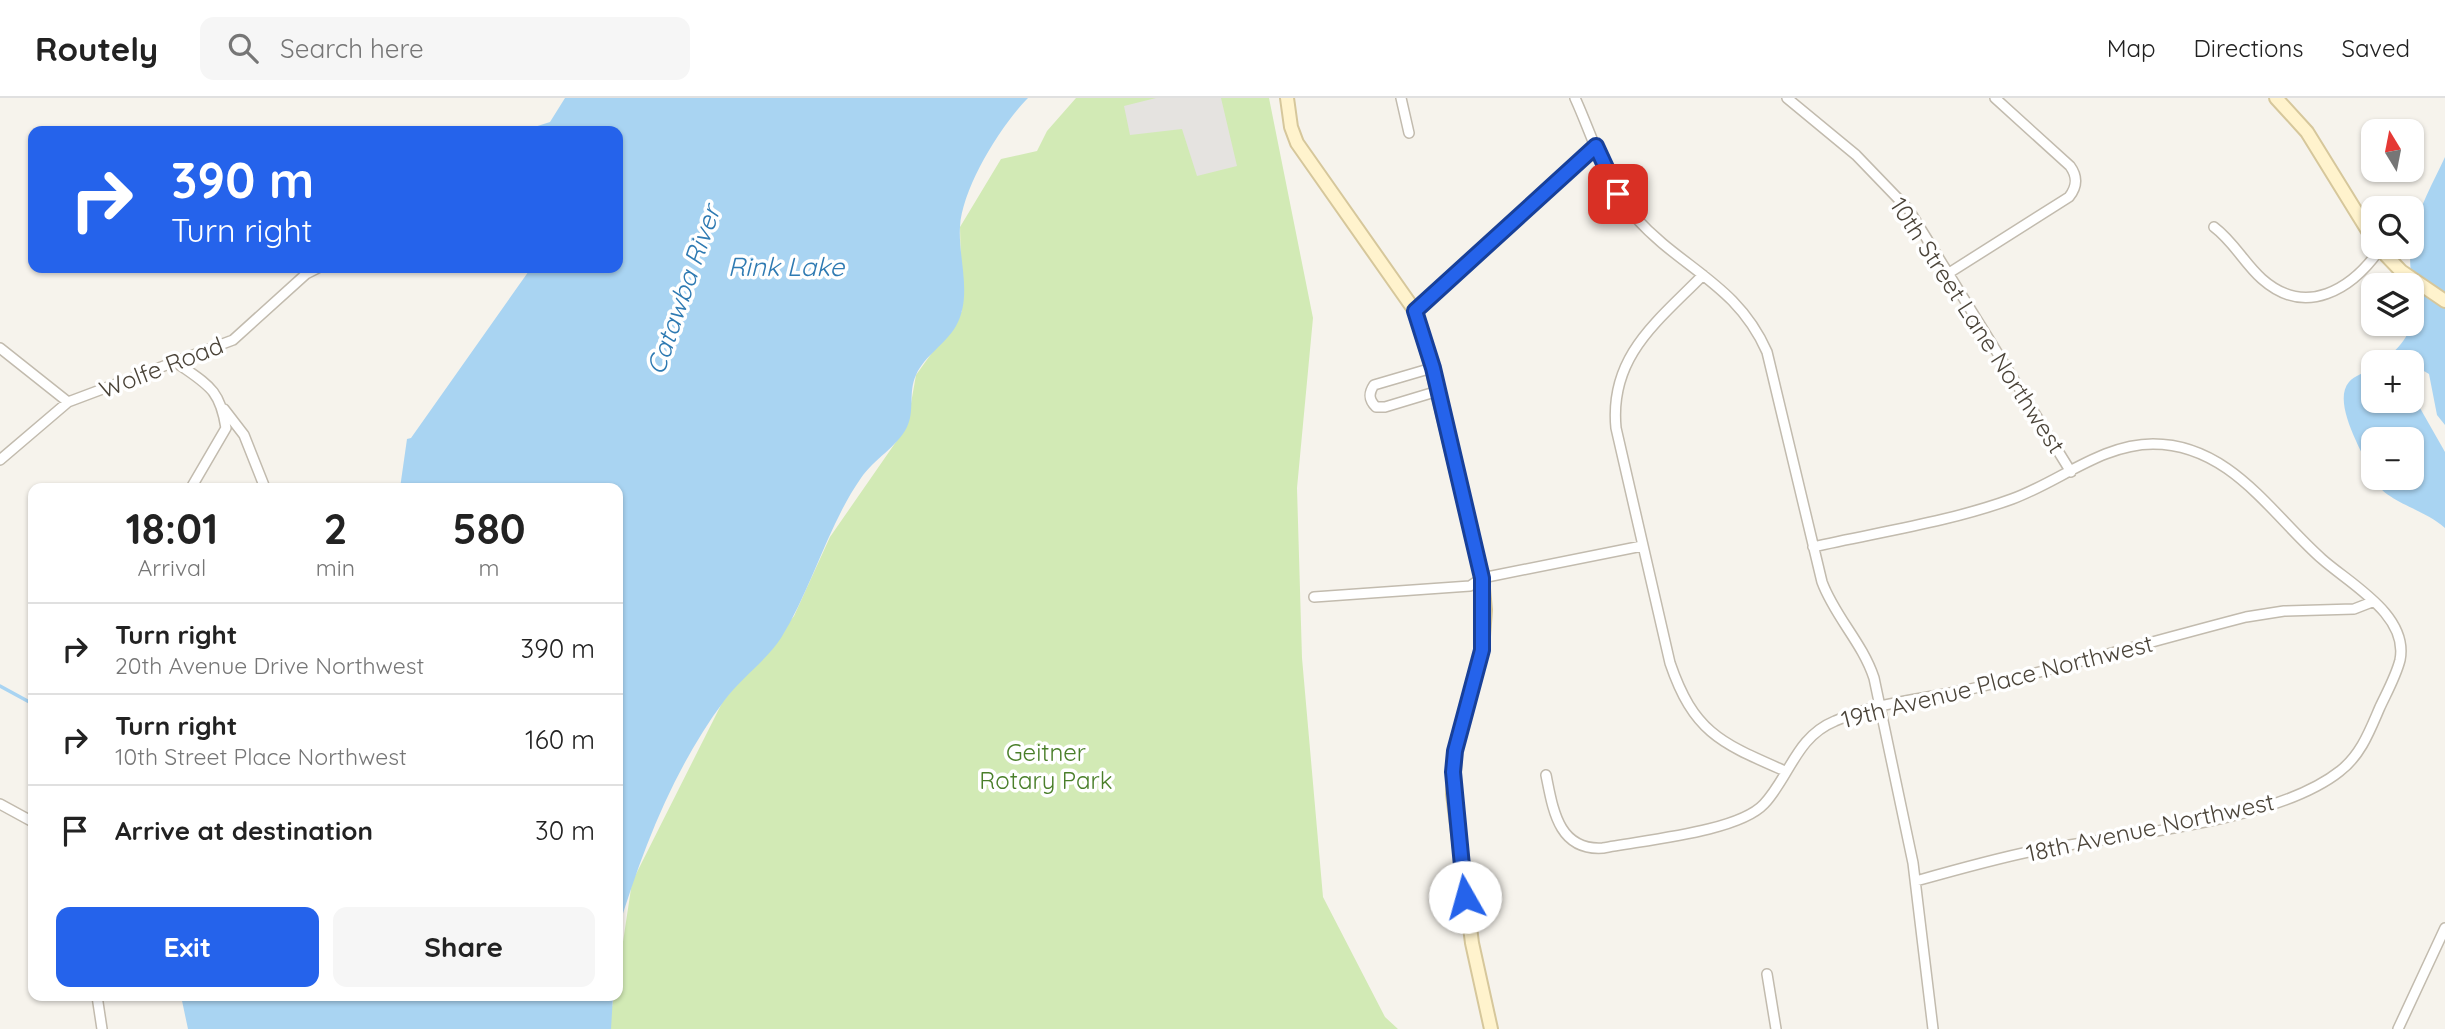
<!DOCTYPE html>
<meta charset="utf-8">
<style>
:root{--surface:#fff;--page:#f6f6f6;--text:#222;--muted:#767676;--line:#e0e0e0;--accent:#2563eb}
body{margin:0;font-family:Quicksand,sans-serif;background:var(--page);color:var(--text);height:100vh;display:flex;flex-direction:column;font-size:26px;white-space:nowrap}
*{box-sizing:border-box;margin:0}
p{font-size:23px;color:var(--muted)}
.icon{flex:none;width:38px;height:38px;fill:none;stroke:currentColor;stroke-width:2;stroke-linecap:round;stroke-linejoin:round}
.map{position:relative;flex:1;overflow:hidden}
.details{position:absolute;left:28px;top:385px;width:595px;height:518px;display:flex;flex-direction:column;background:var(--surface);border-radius:14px;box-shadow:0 2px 5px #0004}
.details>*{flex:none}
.top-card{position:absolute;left:28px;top:28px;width:595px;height:147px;border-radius:14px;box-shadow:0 2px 5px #0004;background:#2563eb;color:#fff;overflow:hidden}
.needle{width:46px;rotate:350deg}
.tools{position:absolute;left:2361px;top:21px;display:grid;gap:14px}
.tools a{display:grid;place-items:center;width:63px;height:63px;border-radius:14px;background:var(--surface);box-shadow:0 2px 5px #0004;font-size:35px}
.pin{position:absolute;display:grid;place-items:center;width:60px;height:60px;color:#fff;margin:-30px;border-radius:14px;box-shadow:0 4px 10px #0006}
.me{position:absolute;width:77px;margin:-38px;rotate:353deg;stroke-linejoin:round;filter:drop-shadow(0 0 5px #0008)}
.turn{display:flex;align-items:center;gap:24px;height:147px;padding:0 28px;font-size:32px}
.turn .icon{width:91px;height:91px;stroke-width:2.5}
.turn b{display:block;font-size:49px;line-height:60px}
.eta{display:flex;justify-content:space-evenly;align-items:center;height:119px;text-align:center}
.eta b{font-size:42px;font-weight:800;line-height:49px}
.primary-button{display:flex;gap:14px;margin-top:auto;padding:14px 28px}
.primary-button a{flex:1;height:80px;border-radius:14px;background:var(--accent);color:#fff;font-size:28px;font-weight:800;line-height:80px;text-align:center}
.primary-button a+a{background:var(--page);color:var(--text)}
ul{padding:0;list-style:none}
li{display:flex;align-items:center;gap:21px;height:91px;padding:0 28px;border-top:2px solid var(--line)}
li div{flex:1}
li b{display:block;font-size:26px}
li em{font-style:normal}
header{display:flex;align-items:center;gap:42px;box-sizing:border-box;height:98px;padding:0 35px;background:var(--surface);border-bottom:2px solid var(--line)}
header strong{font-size:33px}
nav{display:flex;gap:38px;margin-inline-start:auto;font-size:24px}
.search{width:490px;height:63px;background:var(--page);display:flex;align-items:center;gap:18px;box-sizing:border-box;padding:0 24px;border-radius:14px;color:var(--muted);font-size:26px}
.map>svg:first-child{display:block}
</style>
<header>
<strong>Routely</strong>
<div class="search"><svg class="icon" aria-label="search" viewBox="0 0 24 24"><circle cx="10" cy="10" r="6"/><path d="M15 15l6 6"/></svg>Search here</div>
<nav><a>Map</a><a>Directions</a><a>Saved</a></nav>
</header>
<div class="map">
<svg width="2445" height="931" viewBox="0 0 2445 931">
<rect width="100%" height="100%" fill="#f6f3ec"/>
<!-- green -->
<path fill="#d2eab5" d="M1076,0H1269L1313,220L1297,390L1302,560L1323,799L1385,919L1398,931H608L614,898H618V877L632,784L723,603L794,518L830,439L907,328L916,277L962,213L960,129L1001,61L1037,53L1047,33Z"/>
<!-- parking -->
<path fill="#e5e3e0" d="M1156,0H1221L1237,68L1197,78L1182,31L1130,37L1124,8Z"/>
<!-- water -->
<path fill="#a9d4f2" d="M565,0H1028C1001,27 962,90 960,129C958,161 973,198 956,228C945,247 925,257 916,277C908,294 915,313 907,329C897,349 874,361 861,380C828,427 812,490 781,540C766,563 741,580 724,603C674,670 642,752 618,832V390H400L407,341L411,340L531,170H618V33H522L550,24Z
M2445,59V327L2437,317L2429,276L2417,269L2412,277V264H2382C2437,223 2402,188 2412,139C2418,111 2433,85 2445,59Z
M2373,269V303H2412V296L2445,354V430C2423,410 2384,404 2373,380H2412V341H2373V379C2364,356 2331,305 2349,284C2354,278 2366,274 2373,269Z
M181,898H613L611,931H188Z"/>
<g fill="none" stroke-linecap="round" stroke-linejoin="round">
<!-- stream -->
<path stroke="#a9d4f2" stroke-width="3.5" d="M0,588L33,606"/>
<defs>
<path id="street" d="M1401,0L1409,35
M1575,0C1593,39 1606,88 1636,120C1682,171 1737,186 1767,254L1822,484C1835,519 1862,544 1874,580L1913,765L1933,931
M1787,0L1856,57L1909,112L2071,374
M2214,129C2234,144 2244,165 2262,181C2306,220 2352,191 2380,151
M1949,175L2069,99C2077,89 2078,79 2070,68L1995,0
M1703,177C1658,223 1609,258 1616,330L1670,565C1694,635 1721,645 1785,673
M1415,213L1596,48
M0,250L68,304
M177,265C208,287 220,291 226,330L191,390
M1432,270L1374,287C1368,296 1369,302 1376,309H1385L1438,293
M224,311L244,337L265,390
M0,362L68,304L233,242L306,176L318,170
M1813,449C1879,434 1949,424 2012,401C2059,384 2102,346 2153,346C2230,346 2271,416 2322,461C2350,486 2409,517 2400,562C2396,578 2387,594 2380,609C2370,632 2361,657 2340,673C2275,725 2117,737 2033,753C1994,761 1955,772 1916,783
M1314,499L1470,488L1482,480L1642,448
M1546,677C1553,711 1558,753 1603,750C1643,742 1738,734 1764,706C1790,678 1796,639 1835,623C1880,603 1932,600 1979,589C2068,568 2157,542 2246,519L2284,513L2354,511L2372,504
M0,706L33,724
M1767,876L1776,931
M97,898L102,931
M2398,931L2445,830"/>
<path id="secondary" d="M1287,0L1291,29L1297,45L1415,213L1432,270L1482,480L1485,512L1482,552L1455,653L1453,696L1472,845L1491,931
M2276,0L2307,34L2373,141
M2378,149L2401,173L2445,203"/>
</defs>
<!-- street casing -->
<use href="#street" stroke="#c2bbae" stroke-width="12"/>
<!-- secondary casing -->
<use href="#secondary" stroke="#d6c79b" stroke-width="16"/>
<!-- street -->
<use href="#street" stroke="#fff" stroke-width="9"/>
<!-- secondary -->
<use href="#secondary" stroke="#fff3cd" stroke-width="12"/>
</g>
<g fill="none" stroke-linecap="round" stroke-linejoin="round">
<defs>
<path id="route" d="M1465,799L1453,674L1455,653L1482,552V480L1433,270L1415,213L1596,48L1618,96"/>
</defs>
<!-- route casing -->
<use href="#route" stroke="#184099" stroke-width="18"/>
<!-- route -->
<use href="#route" stroke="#2563eb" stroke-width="12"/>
</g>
<g text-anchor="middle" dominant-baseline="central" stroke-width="7" stroke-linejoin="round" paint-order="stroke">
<!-- street labels -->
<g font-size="24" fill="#4b4439" stroke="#fff">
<text transform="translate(1978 227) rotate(57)">10th Street Lane Northwest</text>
<text transform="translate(161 269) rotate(-21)">Wolfe Road</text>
<text transform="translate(1997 583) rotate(-14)">19th Avenue Place Northwest</text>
<text transform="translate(2150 729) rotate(-12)">18th Avenue Northwest</text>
</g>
<!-- park labels -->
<g font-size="24" fill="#4a7f2a" stroke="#fff">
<text x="1046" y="654">Geitner<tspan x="1046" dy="28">Rotary Park</tspan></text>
</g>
<!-- water labels -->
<g font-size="26" font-style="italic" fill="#2e7ab2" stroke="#fff">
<text x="786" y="168">Rink Lake</text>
<text transform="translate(683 192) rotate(-71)">Catawba River</text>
</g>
</g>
</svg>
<div class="tools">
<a><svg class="needle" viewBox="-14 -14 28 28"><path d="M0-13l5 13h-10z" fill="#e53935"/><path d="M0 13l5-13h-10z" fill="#767676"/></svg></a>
<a><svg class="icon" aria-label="search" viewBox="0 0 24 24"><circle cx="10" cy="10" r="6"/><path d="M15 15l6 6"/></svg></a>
<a><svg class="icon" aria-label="layers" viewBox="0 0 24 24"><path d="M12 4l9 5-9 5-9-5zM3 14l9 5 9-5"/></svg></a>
<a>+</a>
<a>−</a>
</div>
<div class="pin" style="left:1618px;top:96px;background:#d93025"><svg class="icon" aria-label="arrive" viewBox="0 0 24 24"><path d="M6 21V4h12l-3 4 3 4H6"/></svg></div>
<svg class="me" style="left:1465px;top:799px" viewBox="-20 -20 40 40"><circle r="19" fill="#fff"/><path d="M0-13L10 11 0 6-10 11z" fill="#2563eb"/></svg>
<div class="top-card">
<div class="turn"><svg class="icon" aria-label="right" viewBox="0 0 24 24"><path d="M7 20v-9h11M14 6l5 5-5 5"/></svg><div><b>390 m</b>Turn right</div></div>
</div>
<section class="details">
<div class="eta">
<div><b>18:01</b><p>Arrival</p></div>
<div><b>2</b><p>min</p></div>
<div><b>580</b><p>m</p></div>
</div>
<ul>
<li><svg class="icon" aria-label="right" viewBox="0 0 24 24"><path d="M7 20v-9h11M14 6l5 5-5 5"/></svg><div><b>Turn right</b><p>20th Avenue Drive Northwest</p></div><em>390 m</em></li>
<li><svg class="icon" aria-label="right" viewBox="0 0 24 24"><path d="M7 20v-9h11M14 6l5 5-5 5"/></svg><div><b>Turn right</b><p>10th Street Place Northwest</p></div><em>160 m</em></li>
<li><svg class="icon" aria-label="arrive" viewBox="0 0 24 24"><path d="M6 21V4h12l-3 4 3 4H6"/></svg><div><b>Arrive at destination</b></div><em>30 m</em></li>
</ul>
<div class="primary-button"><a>Exit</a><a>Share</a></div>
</section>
</div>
